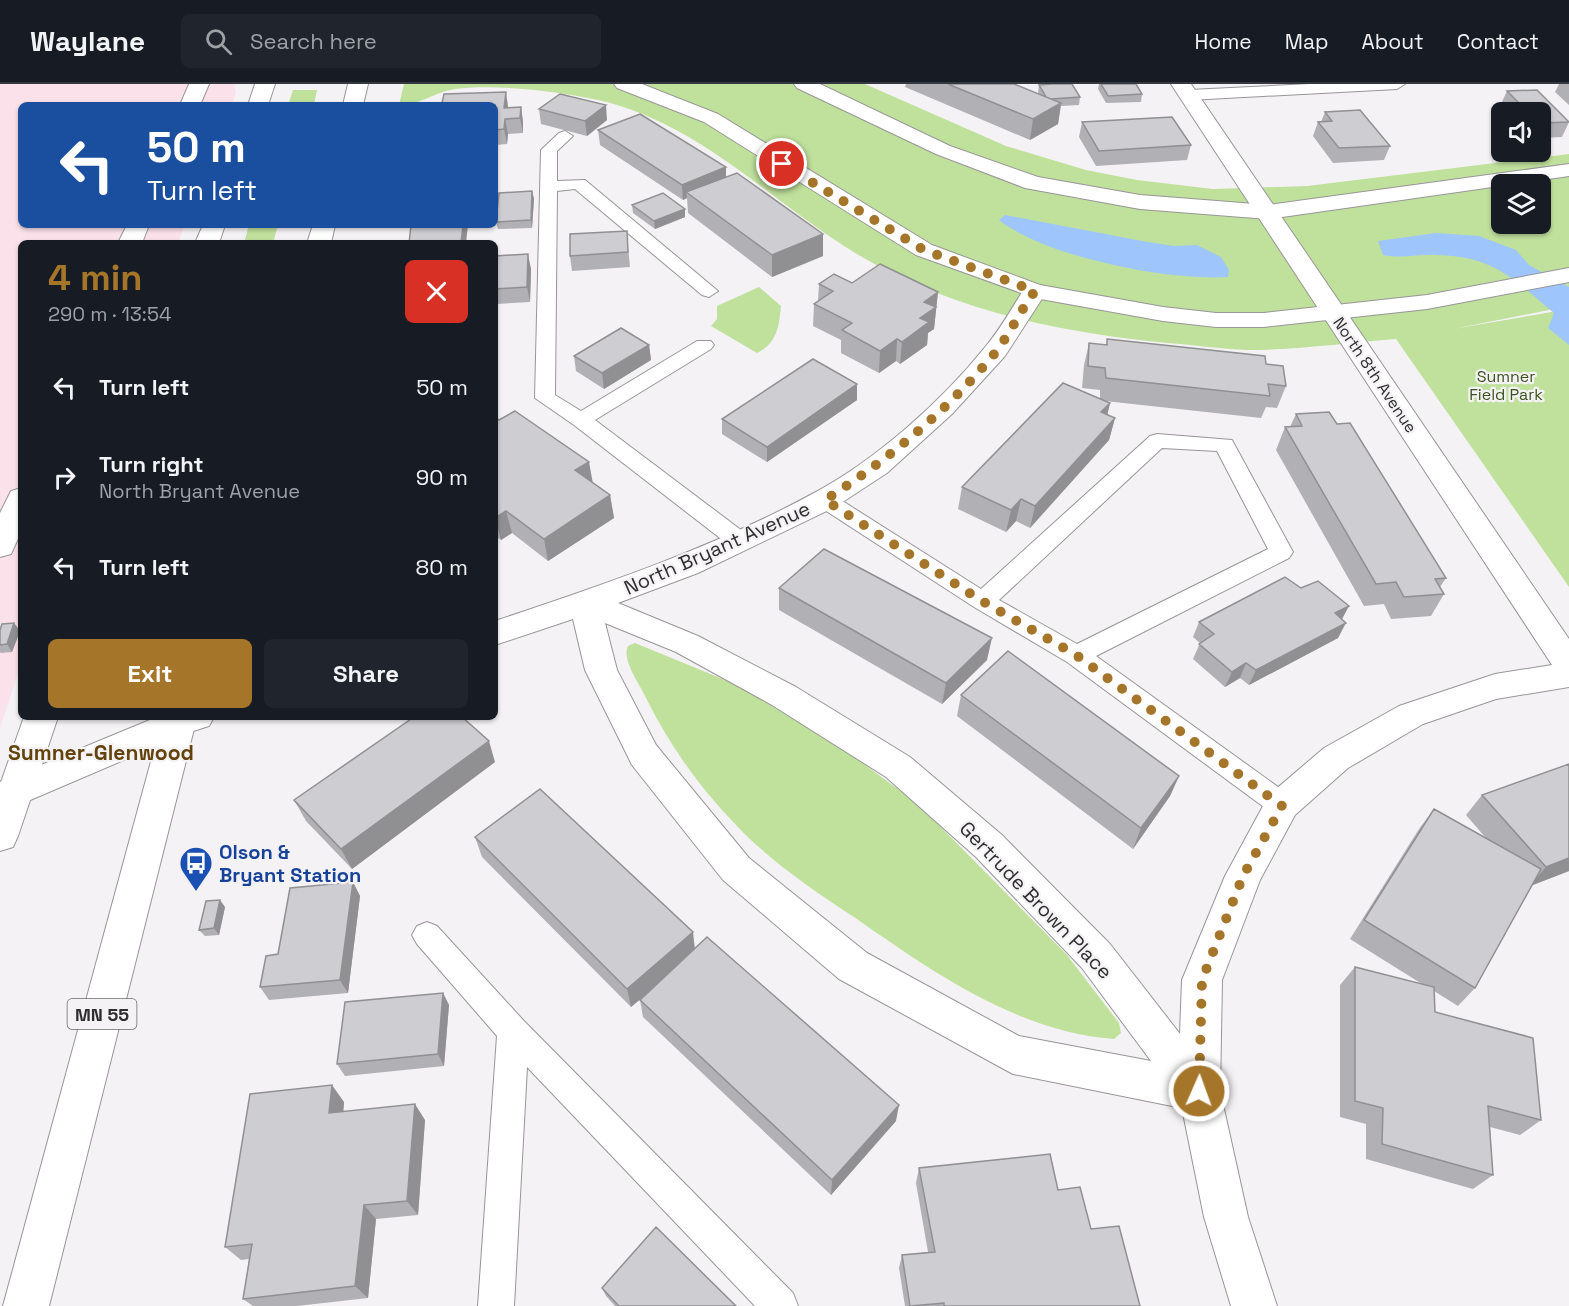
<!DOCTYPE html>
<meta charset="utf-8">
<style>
:root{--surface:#171b24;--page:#20242c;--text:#f1f3f6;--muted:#9ea1a6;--line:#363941;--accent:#a5762a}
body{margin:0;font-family:"Space Grotesk",sans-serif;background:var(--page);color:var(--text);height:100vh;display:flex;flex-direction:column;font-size:22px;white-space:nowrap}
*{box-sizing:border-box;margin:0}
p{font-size:20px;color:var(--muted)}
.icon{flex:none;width:33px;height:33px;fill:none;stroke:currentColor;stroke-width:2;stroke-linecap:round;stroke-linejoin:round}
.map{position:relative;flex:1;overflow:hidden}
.panel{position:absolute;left:18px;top:156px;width:480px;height:480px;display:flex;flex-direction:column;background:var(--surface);border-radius:9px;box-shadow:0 2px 4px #0004}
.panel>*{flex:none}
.banner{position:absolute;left:18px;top:18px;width:480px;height:126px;border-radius:9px;box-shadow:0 2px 4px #0004;background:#1a4fa0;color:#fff;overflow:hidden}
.controls{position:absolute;left:1491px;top:18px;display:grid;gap:12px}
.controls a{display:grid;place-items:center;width:60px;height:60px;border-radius:9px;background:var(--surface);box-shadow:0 2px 4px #0004;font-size:30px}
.pin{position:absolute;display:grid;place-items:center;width:51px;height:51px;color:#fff;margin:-26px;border:3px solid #fff;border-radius:50%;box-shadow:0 2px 6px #0007}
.me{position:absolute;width:66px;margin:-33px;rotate:2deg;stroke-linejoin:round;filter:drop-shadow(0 0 4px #0008)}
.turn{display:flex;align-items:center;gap:21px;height:126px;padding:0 30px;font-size:27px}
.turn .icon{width:78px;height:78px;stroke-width:2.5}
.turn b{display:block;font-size:42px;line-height:51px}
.round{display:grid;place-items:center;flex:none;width:63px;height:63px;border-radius:9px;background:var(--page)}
.head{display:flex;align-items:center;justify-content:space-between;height:102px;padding:0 30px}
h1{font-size:36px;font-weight:700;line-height:45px;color:var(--accent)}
.cta{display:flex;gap:12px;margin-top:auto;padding:12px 30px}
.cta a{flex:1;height:69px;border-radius:9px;background:var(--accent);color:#fff;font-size:24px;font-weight:700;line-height:69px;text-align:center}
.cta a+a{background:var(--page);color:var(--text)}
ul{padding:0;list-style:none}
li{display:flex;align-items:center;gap:18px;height:90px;padding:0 30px}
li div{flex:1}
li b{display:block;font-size:22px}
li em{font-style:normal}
header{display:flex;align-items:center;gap:36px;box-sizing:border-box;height:84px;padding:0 30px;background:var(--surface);border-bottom:2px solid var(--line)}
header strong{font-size:28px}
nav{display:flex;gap:33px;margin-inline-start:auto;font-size:21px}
.search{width:420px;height:54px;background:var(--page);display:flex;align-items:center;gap:15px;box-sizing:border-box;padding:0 21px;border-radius:9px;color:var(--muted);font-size:22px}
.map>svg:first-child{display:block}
</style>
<header>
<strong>Waylane</strong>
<div class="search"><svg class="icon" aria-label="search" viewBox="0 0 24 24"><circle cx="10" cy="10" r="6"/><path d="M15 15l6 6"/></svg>Search here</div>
<nav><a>Home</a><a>Map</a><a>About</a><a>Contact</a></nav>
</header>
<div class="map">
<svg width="1569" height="1222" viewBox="0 0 1569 1222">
<rect width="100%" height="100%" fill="#f5f2f5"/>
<!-- education -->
<path fill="#fbe1e9" d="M0,0H234L236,9L232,21H21V141H185L178,159H21V580L0,644Z"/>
<!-- green -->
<path fill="#c0e19c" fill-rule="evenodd" d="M404,0H865L1006,62L1086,86L1137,96L1213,105L1307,102L1569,70V222L1453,245L1569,225V503L1396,255C1347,259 1296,266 1247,266C1221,265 1194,261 1167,259C1055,248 940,224 844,162C764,110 693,37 598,16C556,7 497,0 455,5C435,8 420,21 399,21ZM1502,100H1540V140H1502Z
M293,6H317L314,21H288Z
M249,141H278L273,159H244Z
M759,203L781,222C779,243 777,259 757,269L711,242L717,235V222Z
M635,559L730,598L827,653L917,719L1067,871L1119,939L1121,949L1114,955C1018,948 931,887 854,833C813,806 770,777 736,741C700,704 670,662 647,616C641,602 621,576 628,562Z"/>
<!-- water -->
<path fill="#9ec6fd" d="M1005,131L1142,157L1174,162L1197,161L1221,173L1229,186L1228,193C1168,197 1046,173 999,136Z
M1436,149L1479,152L1516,166L1529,181L1569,203V261L1548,244L1554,229C1512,194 1495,173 1438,171C1419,170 1402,175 1383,171L1378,157Z"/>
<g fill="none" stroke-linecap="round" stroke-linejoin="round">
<defs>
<path id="service" d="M1310,0H1405L1397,5L1189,16L1181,11L1189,6Z
M565,47L573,52L557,67V97L585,96L718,207L709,213L702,211L575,105L557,107L555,311L581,327L697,257H711L714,261L711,265L595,336L745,449L748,455L745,461L737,463L729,461L574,341L535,314L541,66L559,49Z
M1157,350L1232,356L1293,468L1289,474L1096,572L1292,713L1296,721L1292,729L1282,732L1272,729L1067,578L974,523L817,421L814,416L817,411L825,408L833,411L981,505L1150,352ZM1162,364L1217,367L1268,465L1077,560L999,516Z
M427,838L437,842L524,937L793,1209L798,1222H755L527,983L514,1222H478L497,952L417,860L412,851L417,842Z"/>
<path id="minor" d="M189,0H209L200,21H180Z
M1171,0H1191L1569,555V603L1496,615L1423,640L1348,684L1295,731L1260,796L1222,896L1220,1007L1248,1133L1277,1222H1231L1204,1133L1182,1024L1013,990L839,895L723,796L632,681L585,586L573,535L495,561V537C603,501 713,464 814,409C876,376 942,317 986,262C1001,244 1013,222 1026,202L1035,200L1044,202L1047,207L1005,272L952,330L887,389L835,423L698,489L618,519L698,552L796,603L910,673L1002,751L1110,860L1180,950L1182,896L1225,792L1269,711L1324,664L1399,622L1495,590L1552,581ZM605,539L676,568L772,621L886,693L976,773L1082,884L1151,977L1019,952L867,869L749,774L656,661L617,586Z
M127,141H149L142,159H118Z
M21,404V448L11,470L0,473V429L11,407Z
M157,633H214L209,642L187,649L0,729V698Z"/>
<path id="tertiary" d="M614,0H642L718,30L932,161L1040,201L1163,223L1216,229H1264L1427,211L1569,184V198L1427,225L1264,243H1216L1163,237L1035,214L916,171L704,38L617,4Z
M794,0H820L950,62L1038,93L1140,111L1268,121L1569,80V92L1268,135L1140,125L1025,104L936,70L797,4Z"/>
<path id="primary" d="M255,0H275L268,21H248Z
M348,0H368L363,21H343Z
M203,141H225L219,159H195Z
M313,141H335L331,159H307Z
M24,633H58L18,752L13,763L0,767V701Z
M163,633H197L49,1222H3Z"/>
</defs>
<!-- service casing -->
<use href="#service" stroke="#989598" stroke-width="2"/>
<!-- minor casing -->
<use href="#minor" stroke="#989598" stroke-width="2"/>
<!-- tertiary casing -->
<use href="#tertiary" stroke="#989598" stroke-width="2"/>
<!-- primary casing -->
<use href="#primary" stroke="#989598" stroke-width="2"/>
<!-- service -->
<use href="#service" fill="#fff" fill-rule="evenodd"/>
<!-- minor -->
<use href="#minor" fill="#fff" fill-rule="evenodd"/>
<!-- tertiary -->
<use href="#tertiary" fill="#fff" fill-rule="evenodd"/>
<!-- primary -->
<use href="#primary" fill="#fff" fill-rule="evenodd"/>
</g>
<!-- wall -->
<path fill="#b1b0b4" d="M906,0H1014L1039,10L1038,8L1039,1L1080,13L1079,21L1061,22L1058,40L1030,56L905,3Z
M1099,0H1136L1142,10L1141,18L1106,19L1098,5Z
M1559,0H1569V21L1555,8Z
M1507,7L1569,38L1562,53L1540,54V28H1503L1504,26L1500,22Z
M495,21L508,22V24L521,23L523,38V49L508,50L507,60L495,61Z
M539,25L607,36L587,52L541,40Z
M1325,28L1390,62L1384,76L1333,79L1313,52L1318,38H1321Z
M1082,38L1191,61L1187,76L1096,82L1079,53Z
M598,46L726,83V93L823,172L772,193L688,129L687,114L683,116L600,61Z
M532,107L534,115L532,144L498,145L496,138Z
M632,121L685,133L655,145L633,129Z
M628,162L630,183L572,187L570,172Z
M495,172L531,185L530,218L495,220Z
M852,199L938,208L934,245L928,249L927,261L900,280L896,277L879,289L841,269V256L813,242L814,220L818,217L819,200Z
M1107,255L1266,280L1286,302L1277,324L1266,323L1261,334L1105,317L1110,319L1107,331L1115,334L1109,356L1030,444L1016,437L1006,448L958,425L962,403L1100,314V306L1082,304L1084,281L1089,259L1106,261Z
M649,261L651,276L604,305L576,287L574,272Z
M857,300V316L767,378L722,350V335Z
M1296,330L1446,494L1440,503L1444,510L1431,532L1391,535L1384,520L1364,522L1276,366L1285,343H1290Z
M495,333L610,411L614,434L548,477L512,449L501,456L495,452Z
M779,504L987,576L942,620L779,526Z
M1342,535L1338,554L1249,601L1240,594L1225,603L1193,575L1200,559L1193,553L1199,538Z
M14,539L20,547L12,568L1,569L0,568V561Z
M961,611L1179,692L1170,712L1133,765L957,632Z
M495,678L352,785L306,737L294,716Z
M1482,711L1569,787L1532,801L1475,904L1458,922L1434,907L1435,928L1541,1036L1520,1051L1490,1043L1493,1091L1473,1105L1366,1075V1040L1340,1033V901L1355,883L1422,900L1350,855L1419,745L1434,725L1485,753L1466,731Z
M475,753L695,864L896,1037L831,1111L643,933L640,916L631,923L482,773Z
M353,798L360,812L348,909L269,916L260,903L278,870Z
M225,823L219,851L205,852L199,846Z
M443,909L449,921L444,982L345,992L337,980Z
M344,1018L343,1028L425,1036L418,1131L376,1135L368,1214L297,1222H253L243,1215L249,1175L241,1176L225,1163Z
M919,1084L1058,1106L1091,1145L1140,1222H905L899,1184L902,1171L928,1168L916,1099Z
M602,1204L736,1222H615L606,1212Z"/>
<!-- shaded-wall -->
<path fill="#909092" d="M506,8L508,22L507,35L504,24Z
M1061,19L1058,40L1030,56L1033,35Z
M606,21L607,36L587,52L585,37Z
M521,23L523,38V49L520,34Z
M505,35L508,50L507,60L504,45Z
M495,66L498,81L495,103Z
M726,83V98L686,108L687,114L683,116L682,101Z
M532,107L534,115L532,144L531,136Z
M685,125V133L655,145L654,137Z
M463,141H468L466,159H461Z
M823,150V172L772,193V171Z
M528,170L531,185L530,218L527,203Z
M938,208L934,245L928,249L927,261L900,280L902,258L920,234L924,218Z
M897,255L896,277L879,289L880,267Z
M649,261L651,276L604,305L602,289Z
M857,300V316L767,378V363Z
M1110,319L1105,341L1101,328Z
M1115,334L1109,356L1030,444L1035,422Z
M589,378L593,400L575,386Z
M610,411L614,434L548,477L544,455Z
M1021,415L1016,437L1006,448L1011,426Z
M506,427L512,449L501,456L495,434Z
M1349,522L1341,537L1335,529Z
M14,539L20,547L12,568L7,560Z
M1346,539L1338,554L1249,601L1256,586Z
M992,554L987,576L942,620L946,599Z
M1246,579L1240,594L1225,603L1232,588Z
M489,657L495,678L352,785L341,765Z
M1179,692L1170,712L1133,765L1141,744Z
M1569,774V787L1528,803L1546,783Z
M353,798L360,812L348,909L340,896Z
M220,816L225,823L219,851L214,844Z
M693,848L695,866L631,923L627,905Z
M443,909L449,921L444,982L438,970Z
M332,1001L344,1018L342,1045L329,1029Z
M415,1020L425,1036L418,1131L407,1117Z
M899,1021L896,1037L831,1111L832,1096Z
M364,1121L376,1135L368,1214L355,1202Z"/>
<!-- building -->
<path fill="#cecdd1" stroke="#909092" stroke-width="1.5" d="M948,0H1014L1061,19L1033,35Z
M1052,0H1072L1080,13L1051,15L1046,13L1039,1Z
M1101,0H1136L1142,10L1108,12Z
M1537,6L1569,38L1540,39V28H1511L1506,23L1522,22L1507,7Z
M506,8L504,24L521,23L520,34L505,35L504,45L495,46V21H424V20L442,19L444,10Z
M560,10L606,21L585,37L539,25Z
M1360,26L1390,62L1339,64L1318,38L1332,37L1325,28Z
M640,30L726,83L682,101L598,46Z
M1172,33L1191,61L1099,67L1082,38Z
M737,89L823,150L772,171L686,108Z
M532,107L531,136L496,138L499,109Z
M663,109L685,125L654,137L632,121Z
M411,141H463L461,159H409Z
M627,147L628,168L570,172V150Z
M528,170L527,203L495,205V172Z
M880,180L938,208L924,218L936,223L920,234L929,238L902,258L897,255L880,267L842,246L852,239L814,220L833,207L819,200L834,190L852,199Z
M621,244L649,261L602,289L574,272Z
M1107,255L1265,272L1266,280L1283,282L1286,302L1268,300L1270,312L1106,294L1105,284L1088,282L1089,259L1107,261Z
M813,275L857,300L767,363L722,335Z
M1063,299L1110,319L1101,328L1115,334L1035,422L1021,415L1011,426L962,403Z
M515,327L589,378L575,386L610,411L544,455L506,427L495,434V333L499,336Z
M1329,328L1337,340L1350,339L1446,494L1435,495L1444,510L1404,513L1396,498L1376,500L1285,343L1302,342L1296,330Z
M824,465L992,554L946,599L779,504Z
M1285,493L1301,504L1318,497L1349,522L1335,529L1346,539L1256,586L1246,579L1232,588L1199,560L1214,550L1199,538Z
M14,539L7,560L0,561V546L2,540Z
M1008,567L1179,692L1141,744L961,611Z
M414,633H462L489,657L341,765L294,716Z
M1569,680V774L1546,783L1482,711Z
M540,705L693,848L627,905L475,753Z
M1434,725L1541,785L1475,904L1364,836Z
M353,798L340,896L260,903L266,872L278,870L290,804Z
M220,816L214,844L199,846L206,817Z
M707,853L899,1021L832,1096L640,916Z
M1355,883L1434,903L1435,928L1533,954L1541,1036L1488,1022L1493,1091L1382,1060L1383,1024L1355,1017Z
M443,909L438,970L337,980L345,918Z
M332,1001L329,1029L415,1020L407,1117L364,1121L355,1202L243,1215L252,1160L225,1163L250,1010Z
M1050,1070L1058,1106L1080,1103L1091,1145L1119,1142L1140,1222H944V1219L910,1222L902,1171L935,1168L919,1084Z
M656,1143L736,1222H619L602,1204Z"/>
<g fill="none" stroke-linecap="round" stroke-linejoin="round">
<!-- route -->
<path stroke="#a5762a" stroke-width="10" stroke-dasharray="0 18" d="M782,80L924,166L1035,207C1020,227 1010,250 995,269C947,327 889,375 825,416L982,517L1076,571L1282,722L1243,792L1202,896L1199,1007"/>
</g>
<!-- icons -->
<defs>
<symbol id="bus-pin" viewBox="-11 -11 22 30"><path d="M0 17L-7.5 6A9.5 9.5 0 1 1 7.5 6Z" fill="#1a4fb4" stroke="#f5f2f5"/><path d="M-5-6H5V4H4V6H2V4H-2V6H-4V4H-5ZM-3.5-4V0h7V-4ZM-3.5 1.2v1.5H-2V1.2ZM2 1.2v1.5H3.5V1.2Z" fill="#fff"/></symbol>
</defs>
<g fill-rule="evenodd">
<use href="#bus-pin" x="177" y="760" width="38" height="52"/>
</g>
<g text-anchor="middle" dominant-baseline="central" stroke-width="4.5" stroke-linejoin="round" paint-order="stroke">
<!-- far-street labels -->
<g font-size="16" fill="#2f2e2f" stroke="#f5f2f5">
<text transform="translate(1375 291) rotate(56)">North 8th Avenue</text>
</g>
<!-- far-park labels -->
<g font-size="16" fill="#3b521b" stroke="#f5f2f5">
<text x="1506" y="292">Sumner<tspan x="1506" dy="18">Field Park</tspan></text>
</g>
<!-- shield labels -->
<rect fill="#f5f2f5" stroke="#6a696a" stroke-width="1.5" x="67.5" y="915" width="69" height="30" rx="4.5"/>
<g font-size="18" font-weight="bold" fill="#2f2e2f">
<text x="102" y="930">MN 55</text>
</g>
<!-- street labels -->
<g font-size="20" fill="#2f2e2f" stroke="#f5f2f5">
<text transform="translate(717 464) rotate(-24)">North Bryant Avenue</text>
<text transform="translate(1036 816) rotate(46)">Gertrude Brown Place</text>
</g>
<!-- transit labels -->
<g font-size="20" font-weight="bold" fill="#164399" stroke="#f5f2f5" text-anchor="start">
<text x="219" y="768">Olson &amp;<tspan x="219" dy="23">Bryant Station</tspan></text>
</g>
<!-- neighbourhood labels -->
<g font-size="21" font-weight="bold" fill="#63430c" stroke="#f5f2f5">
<text x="101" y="668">Sumner-Glenwood</text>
</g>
</g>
</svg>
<div class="controls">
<a><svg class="icon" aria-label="sound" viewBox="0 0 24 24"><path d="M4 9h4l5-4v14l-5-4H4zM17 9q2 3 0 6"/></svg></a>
<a><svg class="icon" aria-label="layers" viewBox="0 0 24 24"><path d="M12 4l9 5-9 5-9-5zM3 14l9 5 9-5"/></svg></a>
</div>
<div class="pin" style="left:782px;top:80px;background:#d93025"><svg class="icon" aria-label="arrive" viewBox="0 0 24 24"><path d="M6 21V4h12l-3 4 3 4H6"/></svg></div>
<svg class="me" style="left:1199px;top:1007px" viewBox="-20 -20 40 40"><circle r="17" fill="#a5762a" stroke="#fff" stroke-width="3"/><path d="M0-11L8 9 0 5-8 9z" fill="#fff"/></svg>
<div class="banner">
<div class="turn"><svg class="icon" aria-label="left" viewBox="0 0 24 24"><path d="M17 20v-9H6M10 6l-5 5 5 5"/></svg><div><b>50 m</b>Turn left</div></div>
</div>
<section class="panel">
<div class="head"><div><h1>4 min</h1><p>290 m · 13:54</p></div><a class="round" style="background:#d93025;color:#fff"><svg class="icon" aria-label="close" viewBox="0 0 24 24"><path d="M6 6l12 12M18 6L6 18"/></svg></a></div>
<ul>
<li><svg class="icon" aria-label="left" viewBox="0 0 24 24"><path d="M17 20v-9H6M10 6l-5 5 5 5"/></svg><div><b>Turn left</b></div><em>50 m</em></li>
<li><svg class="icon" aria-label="right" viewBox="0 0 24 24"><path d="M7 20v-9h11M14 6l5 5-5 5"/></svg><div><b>Turn right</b><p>North Bryant Avenue</p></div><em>90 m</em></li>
<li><svg class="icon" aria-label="left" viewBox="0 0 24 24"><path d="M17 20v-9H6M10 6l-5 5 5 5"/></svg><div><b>Turn left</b></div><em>80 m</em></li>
</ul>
<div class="cta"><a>Exit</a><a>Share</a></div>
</section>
</div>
